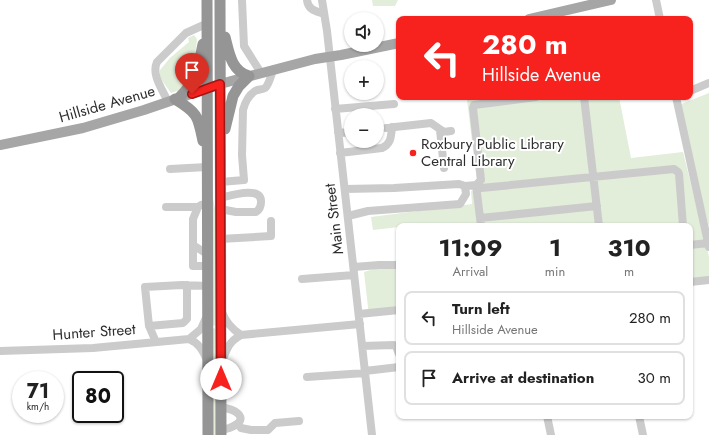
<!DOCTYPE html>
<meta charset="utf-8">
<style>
:root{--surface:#fff;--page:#f2f2f2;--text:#222;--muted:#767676;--line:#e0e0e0}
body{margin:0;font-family:Jost,sans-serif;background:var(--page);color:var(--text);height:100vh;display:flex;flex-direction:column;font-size:15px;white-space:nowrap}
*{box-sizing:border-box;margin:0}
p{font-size:13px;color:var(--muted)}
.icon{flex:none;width:22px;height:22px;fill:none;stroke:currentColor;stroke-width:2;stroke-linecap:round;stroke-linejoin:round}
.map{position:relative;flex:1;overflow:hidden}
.panel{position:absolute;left:396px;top:223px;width:297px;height:196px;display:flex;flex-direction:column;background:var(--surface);border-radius:8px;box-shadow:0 1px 3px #0004}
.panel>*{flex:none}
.guide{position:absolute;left:396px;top:16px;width:297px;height:84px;border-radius:8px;box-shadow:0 1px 3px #0004;background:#f7221e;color:#fff;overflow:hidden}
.controls{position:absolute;left:344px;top:12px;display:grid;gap:8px}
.controls a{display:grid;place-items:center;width:40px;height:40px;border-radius:50%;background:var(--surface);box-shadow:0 1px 3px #0004;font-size:20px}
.speed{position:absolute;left:12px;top:371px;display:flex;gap:8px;font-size:20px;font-weight:700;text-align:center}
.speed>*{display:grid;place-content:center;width:52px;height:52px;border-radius:50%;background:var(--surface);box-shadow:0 1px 3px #0004;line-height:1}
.speed small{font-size:10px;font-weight:400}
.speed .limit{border:2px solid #111;border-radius:6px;background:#fff;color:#111}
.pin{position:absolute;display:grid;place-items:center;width:34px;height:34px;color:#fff;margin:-41px -17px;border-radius:50% 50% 50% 0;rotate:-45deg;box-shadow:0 0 4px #0007}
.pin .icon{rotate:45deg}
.me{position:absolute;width:44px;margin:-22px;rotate:0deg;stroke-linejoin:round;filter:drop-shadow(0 0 3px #0008)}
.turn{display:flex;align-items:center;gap:14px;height:84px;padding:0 20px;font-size:18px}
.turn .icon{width:52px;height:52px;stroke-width:2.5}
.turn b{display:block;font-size:28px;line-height:34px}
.eta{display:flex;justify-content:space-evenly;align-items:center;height:68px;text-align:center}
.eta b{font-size:24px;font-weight:700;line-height:28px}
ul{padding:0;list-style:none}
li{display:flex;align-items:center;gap:12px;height:54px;margin:0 8px 6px;padding:0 12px;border:2px solid var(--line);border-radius:8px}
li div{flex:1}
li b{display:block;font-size:15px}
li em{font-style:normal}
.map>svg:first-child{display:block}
</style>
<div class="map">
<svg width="709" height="435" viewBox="0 0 709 435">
<rect width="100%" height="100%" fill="#fff"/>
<!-- green -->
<path fill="#e2edda" d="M372,0H398L395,6H373Z
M194,35L197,39L193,73L180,90L171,93L161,79L160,76V70L170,58L189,42L188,38Z
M709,93V227L689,152L679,105Z
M486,97H619L631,158L683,152L709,257V279L690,287V226H399V227L373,230L371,217L472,204L471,191L478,190L467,100Z
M213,198L216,214L217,326L212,325V199Z
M380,267L399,269V313L369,316L364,272Z
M212,328L217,329V435H212Z"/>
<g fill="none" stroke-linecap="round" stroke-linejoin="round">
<!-- minor -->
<path stroke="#cbcbcb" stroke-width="8" d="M242,0L244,46L261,73
M307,0C308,10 316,11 324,14
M322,0L327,31L372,435
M656,0L660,19
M690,91L709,83
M584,97L599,226
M676,97L709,247
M168,102C163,90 151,75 157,62L186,33L208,23
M335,109L394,104
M386,128L431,123L444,132L451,131
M440,130L444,168
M338,132L349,133
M340,153L382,148C391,144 391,137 392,127
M170,169L207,167
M220,182L244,180L242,155L243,110C245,102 249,95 255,91C258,89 262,90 265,88C269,85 271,75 273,70
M465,186L476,185L481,188L674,169L678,172L679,174L683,226
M345,189L394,188L459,184L465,186L466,194L460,204L368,211L348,216
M166,207H198L201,205
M198,207L193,219V245L207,254
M220,209L236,212H256C259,210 261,206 261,202C262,185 229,196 220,198
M480,218L597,206
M481,226L476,185L481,180L473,108L474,105L536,97
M220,239L271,236V221
M193,245V266H207
M690,245L708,243
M354,267L379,265H399
M302,279L354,275
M690,282L709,280
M222,312C226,323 232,329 241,335
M359,314L399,310
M149,326L183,323L187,319V285
M189,339C199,343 203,351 207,360
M156,342L149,326L145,287L182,285L208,286
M362,346L394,345L396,346L399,354
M0,351L93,348L189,339L201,329L206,318
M223,359C227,348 230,341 241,335L360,324
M365,371L399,367
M307,377L365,373
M221,407C226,408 232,409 236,412C250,422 228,429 221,430
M547,416L551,435
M639,416L643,435
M238,424L241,428L251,430H268L275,423L299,421"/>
<!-- major -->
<path stroke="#a6a6a6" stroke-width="10" d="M529,19L611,0
M0,145L83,128L144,110L220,84L315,59L341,55L399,43"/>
<!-- highway -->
<path stroke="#959595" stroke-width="11" d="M207,0L208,435
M220,0L221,435
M225,37C229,52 231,71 249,76L239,86L233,96L225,129
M179,98C197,80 198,68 203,44
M175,99C198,113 198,116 203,141"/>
</g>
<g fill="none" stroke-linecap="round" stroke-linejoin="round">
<defs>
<path id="route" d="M192,94L220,84L221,379"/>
</defs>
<!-- route casing -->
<use href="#route" stroke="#a11614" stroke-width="10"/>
<!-- route -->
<use href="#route" stroke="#f7221e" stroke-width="7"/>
</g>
<!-- markers -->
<circle fill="#f7221e" stroke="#fff" stroke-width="1.5" cx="413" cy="153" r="4"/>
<g text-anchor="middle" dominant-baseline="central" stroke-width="4" stroke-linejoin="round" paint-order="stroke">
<!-- street labels -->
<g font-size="15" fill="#2e2e2e" stroke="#fff">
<text transform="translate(107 104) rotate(-16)">Hillside Avenue</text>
<text transform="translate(334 219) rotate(-97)">Main Street</text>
<text transform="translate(94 332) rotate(-4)">Hunter Street</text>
</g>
<!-- poi labels -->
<g font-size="15" fill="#2e2e2e" stroke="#fff" text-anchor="start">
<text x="421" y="144">Roxbury Public Library<tspan x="421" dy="17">Central Library</tspan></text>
</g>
</g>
</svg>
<div class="controls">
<a><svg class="icon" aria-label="sound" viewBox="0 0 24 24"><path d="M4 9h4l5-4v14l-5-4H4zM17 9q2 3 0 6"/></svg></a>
<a>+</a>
<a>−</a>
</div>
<div class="speed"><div>71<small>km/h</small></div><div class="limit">80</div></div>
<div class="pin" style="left:192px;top:94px;background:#d93025"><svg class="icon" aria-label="arrive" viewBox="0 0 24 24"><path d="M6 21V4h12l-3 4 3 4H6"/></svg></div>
<svg class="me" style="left:221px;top:379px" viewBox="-20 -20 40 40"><circle r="19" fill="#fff"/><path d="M0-13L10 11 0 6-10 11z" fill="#f7221e"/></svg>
<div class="guide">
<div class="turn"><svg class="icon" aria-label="left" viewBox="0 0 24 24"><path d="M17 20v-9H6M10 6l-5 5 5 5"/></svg><div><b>280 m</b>Hillside Avenue</div></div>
</div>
<section class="panel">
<div class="eta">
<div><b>11:09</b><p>Arrival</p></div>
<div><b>1</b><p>min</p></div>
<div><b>310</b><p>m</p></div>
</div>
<ul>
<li><svg class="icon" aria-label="left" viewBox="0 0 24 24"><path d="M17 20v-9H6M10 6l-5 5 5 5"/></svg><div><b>Turn left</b><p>Hillside Avenue</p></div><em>280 m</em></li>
<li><svg class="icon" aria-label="arrive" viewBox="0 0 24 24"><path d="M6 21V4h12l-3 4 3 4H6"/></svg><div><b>Arrive at destination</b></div><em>30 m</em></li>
</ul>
</section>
</div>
